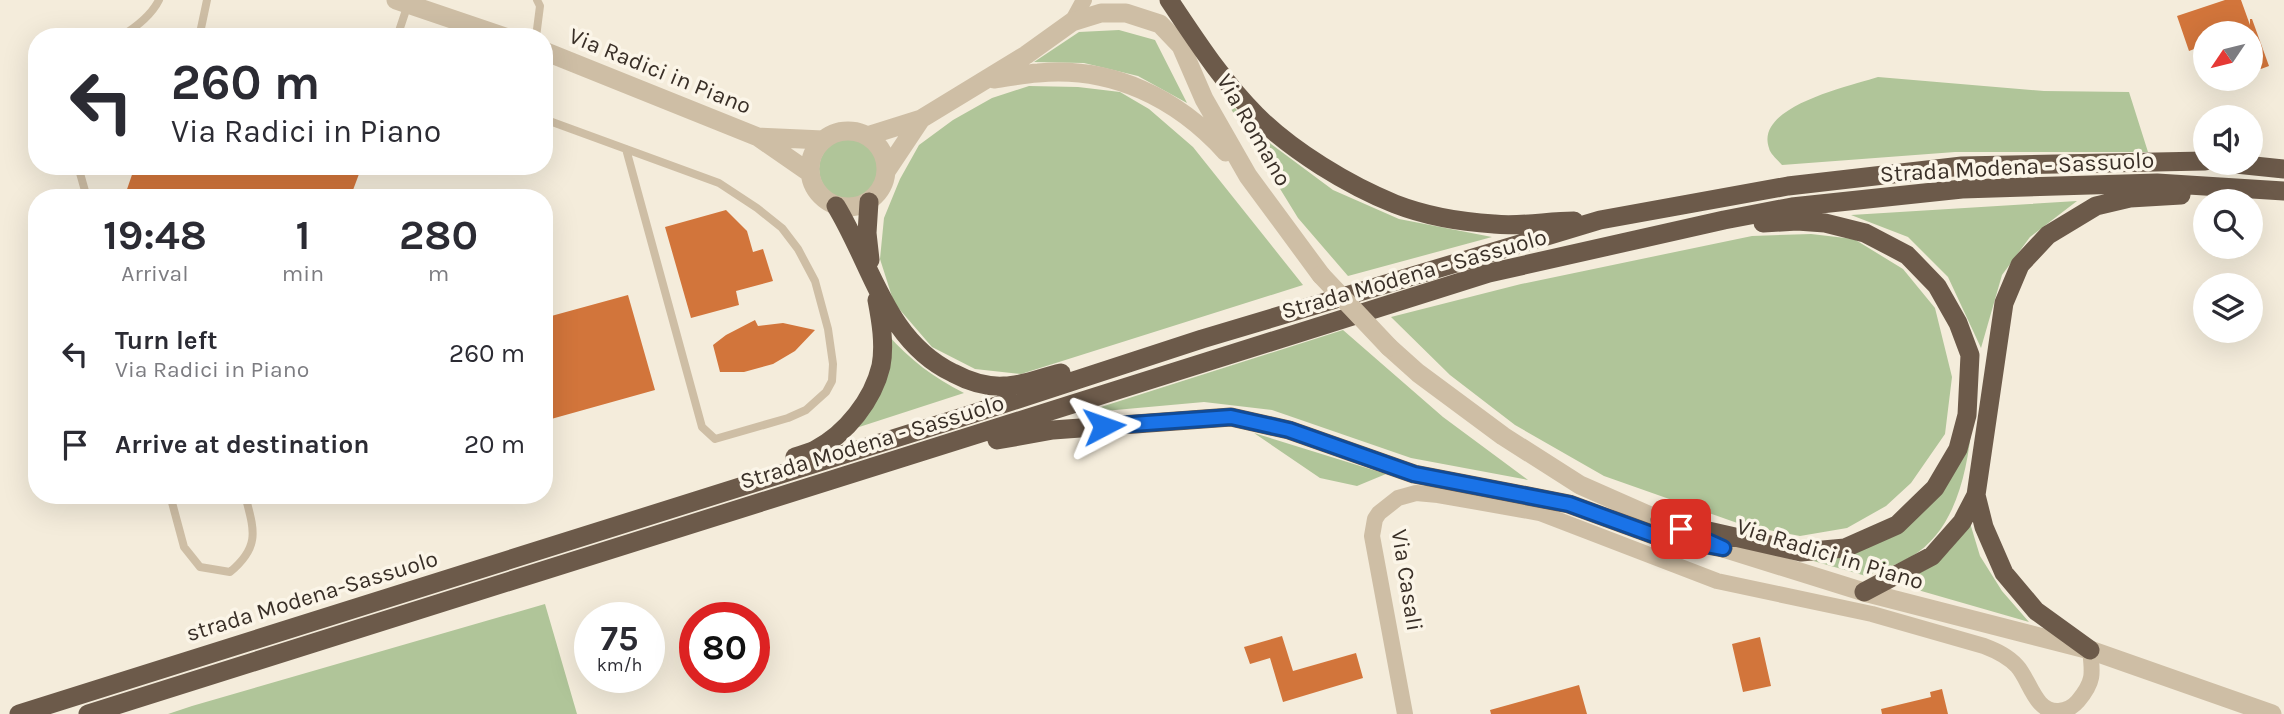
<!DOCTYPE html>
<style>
:root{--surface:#fff;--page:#f2f2f3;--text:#2b2b33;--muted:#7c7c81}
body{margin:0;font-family:Karla,sans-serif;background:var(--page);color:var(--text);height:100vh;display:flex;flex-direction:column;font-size:26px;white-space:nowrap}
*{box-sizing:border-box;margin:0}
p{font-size:23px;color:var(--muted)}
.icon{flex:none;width:38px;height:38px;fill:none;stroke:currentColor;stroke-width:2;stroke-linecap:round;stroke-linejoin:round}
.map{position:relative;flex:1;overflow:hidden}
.details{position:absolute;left:28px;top:189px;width:525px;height:315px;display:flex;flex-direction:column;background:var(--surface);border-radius:28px;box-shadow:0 7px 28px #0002}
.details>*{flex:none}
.banner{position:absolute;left:28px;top:28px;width:525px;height:147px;border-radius:28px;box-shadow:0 7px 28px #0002;background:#fff;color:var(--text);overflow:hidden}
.needle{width:46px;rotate:235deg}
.tools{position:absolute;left:2193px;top:21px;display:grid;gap:14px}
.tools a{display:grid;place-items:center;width:70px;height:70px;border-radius:50%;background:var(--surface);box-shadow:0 7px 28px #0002;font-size:35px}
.speed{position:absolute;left:574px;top:602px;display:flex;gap:14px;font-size:35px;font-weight:700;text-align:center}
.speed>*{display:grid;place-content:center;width:91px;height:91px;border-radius:50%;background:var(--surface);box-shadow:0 7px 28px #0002;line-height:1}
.speed small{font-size:18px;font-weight:400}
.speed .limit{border:10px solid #d22;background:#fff;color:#111}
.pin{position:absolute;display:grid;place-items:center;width:60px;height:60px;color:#fff;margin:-30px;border-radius:14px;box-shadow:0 4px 10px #0006}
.me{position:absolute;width:77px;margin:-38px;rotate:86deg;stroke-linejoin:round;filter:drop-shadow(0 0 5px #0008)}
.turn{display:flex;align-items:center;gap:24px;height:147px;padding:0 28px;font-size:32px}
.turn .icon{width:91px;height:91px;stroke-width:2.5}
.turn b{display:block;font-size:49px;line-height:60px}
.eta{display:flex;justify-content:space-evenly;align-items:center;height:119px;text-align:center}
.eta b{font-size:42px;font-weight:700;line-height:49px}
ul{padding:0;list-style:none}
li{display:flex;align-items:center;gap:21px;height:91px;padding:0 28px}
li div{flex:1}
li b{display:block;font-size:26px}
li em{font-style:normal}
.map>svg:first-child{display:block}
</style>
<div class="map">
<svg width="2284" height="714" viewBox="0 0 2284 714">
<rect width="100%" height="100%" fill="#f4ecdb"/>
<!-- green -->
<path fill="#b0c599" d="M1119,30L1155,40L1187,103L1138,76L1084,63L1034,62L1079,32Z
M1878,77L2044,91L2129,92L2148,152H1955L1782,165C1778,160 1770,154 1769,148C1754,106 1851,86 1878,77Z
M1029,86L1078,87L1120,92L1149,109L1193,147L1303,285L1021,374L975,369L932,347L894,303L880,259L884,218L900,179L919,145L953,120L992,98Z
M1223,96L1271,144L1333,190L1399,219L1492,237L1348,276L1298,218Z
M819 169a30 30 0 1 1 60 0a30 30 0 1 1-60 0Z
M2077,201L2030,237L2002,275L1981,348L1948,277L1908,237L1851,215Z
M1811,234L1854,239L1903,269L1935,308L1952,377L1945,434L1911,483L1886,506L1847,528L1800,536L1743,525L1604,476L1515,425L1450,375L1391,317L1521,284L1752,236Z
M1343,330L1443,417L1528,480L1411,458L1272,410L1204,402L1082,413Z
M888,335C910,360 933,377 964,393L853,429Z
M1972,424C1967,472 1956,530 1911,557C1897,565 1880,570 1866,576L1810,560L1889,534Z
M1254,433L1386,474L1357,486L1320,478Z
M1970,523L1980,556L2002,591L2029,622L1897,584L1927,569L1949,551Z
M545,604L577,714H168L192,706Z"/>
<!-- building -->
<path fill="#d2753b" d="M2225,0H2241L2250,25V19H2252L2269,66L2250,73V33H2205V45L2189,51L2177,16Z
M135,166H362L350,198H124Z
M726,210L747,231L753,252L763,249L773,281L736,291L739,305L691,318L665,227Z
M628,295L655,390L544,421V318Z
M755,320L758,326L783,323L815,330L795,351L773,364L744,372H720L713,345L726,335Z
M1282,636L1293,671L1356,653L1363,678L1283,702L1270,658L1250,664L1244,647Z
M1760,637L1771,686L1743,692L1732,644Z
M1579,685L1587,714H1491L1490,710Z
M1942,689L1948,714H1882L1881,709L1931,697L1930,692Z"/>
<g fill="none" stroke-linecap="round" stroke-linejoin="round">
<!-- service -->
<path stroke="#cebea5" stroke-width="8" d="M207,0L200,33L217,37
M120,37C135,28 151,16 159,0
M397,37L408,4
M536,37L540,6L537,0
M544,119L719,183L757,208L782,228L798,249L815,281L828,329L833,364L832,381L826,392L806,410L788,418L715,439L702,427L626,149
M78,166L87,198
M170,495L184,547L200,567L230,572C261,546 254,530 245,495"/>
<!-- minor -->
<path stroke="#cebea5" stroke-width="16" d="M1072,22L1084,0
M1405,714L1372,536L1375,519L1379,513L1398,498L1416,493L1438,495L1540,513L1717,581L1872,614L1984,646C1997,651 2008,656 2017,666C2030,680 2035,713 2059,711C2067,710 2073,707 2078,701C2094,682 2093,674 2090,650"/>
<!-- tertiary -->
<path stroke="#cebea5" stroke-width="19" d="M396,0L505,37
M544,51L758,137L810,173
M994,79C1009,77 1023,74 1038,73C1112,66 1177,98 1226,152
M810 169a38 38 0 1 1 76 0a38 38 0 1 1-76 0Z
M867,136L921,119L1026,55L1072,22L1101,13H1126L1160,24L1181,46L1204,99L1248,176L1321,275
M759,137L823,140
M887,170L921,119
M1389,347L1418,373L1503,436L1580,485L1673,526
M1707,541L1723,548L1864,592L2090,650L2272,714"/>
<!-- trunk -->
<path stroke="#6c5a4a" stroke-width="19" d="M1169,0C1196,40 1222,81 1256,115C1292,151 1348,185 1395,204C1426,216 1461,222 1494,224C1520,227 1548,221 1574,221
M2226,163L2284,169
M869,202L867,233L870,260
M836,206C872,265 886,341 953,373C968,381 987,387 1004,386C1023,386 1043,377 1061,373
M997,440L1053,430L1231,417L1289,430L1414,474L1569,504L1654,535L1723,548
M795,457C801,455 809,453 815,450C846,434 873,400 881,366C885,345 881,321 877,300
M1660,520L1801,552L1845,548L1897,525L1935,488L1958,449L1967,415L1970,355L1958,323L1937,286L1907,255L1865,233L1825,223L1797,221L1763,223
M1864,592L1932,556L1962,522L1976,495
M2090,650L2036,611L2004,573L1984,527L1976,495L2004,303L2020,265L2048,235L2096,206L2130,198L2181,195
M19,714L972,414L1202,339L1600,220L1788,186L1962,166L2205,161
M88,714L1489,273L1724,220L1792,207L1962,189L2157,183L2284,191"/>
<!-- tertiary-bridge -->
<path stroke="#cebea5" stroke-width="19" d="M1321,275L1389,347"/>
</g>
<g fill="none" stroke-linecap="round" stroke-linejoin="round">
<defs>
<path id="route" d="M1104,426L1231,417L1289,430L1414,474L1569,504L1654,535L1723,548L1681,529"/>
</defs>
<!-- route casing -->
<use href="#route" stroke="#114b97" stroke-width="18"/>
<!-- route -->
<use href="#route" stroke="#1a73e8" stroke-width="12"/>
</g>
<g text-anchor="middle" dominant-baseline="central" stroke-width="7" stroke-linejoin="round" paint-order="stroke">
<!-- street labels -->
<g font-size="23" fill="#392f27" stroke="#fbf5e8">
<text transform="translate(660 71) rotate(22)">Via Radici in Piano</text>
<text transform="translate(1254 130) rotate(60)">Via Romano</text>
<text transform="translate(2017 167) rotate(-3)">Strada Modena - Sassuolo</text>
<text transform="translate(1414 274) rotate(-16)">Strada Modena - Sassuolo</text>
<text transform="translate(872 442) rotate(-17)">Strada Modena - Sassuolo</text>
<text transform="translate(1830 554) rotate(17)">Via Radici in Piano</text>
<text transform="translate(1407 580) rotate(81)">Via Casali</text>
<text transform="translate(312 596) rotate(-17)">strada Modena-Sassuolo</text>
</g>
</g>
</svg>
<div class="tools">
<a><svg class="needle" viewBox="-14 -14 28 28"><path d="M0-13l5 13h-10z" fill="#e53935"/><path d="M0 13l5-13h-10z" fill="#7c7c81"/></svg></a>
<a><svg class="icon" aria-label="sound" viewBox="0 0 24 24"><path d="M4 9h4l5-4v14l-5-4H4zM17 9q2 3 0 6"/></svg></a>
<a><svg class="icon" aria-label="search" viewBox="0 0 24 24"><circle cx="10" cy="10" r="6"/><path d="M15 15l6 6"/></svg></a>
<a><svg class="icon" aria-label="layers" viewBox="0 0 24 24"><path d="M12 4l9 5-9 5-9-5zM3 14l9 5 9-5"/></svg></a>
</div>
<div class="speed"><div>75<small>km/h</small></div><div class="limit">80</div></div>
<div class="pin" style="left:1681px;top:529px;background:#d93025"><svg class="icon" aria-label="arrive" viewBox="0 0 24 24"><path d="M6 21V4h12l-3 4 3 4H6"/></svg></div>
<svg class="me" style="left:1104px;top:426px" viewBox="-20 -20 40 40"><path d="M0-17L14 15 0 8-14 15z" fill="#1a73e8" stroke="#fff" stroke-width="4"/></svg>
<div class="banner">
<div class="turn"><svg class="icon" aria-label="left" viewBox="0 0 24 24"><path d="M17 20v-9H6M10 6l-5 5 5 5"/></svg><div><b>260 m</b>Via Radici in Piano</div></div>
</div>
<section class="details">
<div class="eta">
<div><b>19:48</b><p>Arrival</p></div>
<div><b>1</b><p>min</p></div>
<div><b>280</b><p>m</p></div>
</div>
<ul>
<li><svg class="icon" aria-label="left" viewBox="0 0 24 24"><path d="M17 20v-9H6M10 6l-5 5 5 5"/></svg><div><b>Turn left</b><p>Via Radici in Piano</p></div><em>260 m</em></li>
<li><svg class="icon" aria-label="arrive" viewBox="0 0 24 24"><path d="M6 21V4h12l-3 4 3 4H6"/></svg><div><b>Arrive at destination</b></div><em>20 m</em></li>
</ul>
</section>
</div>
